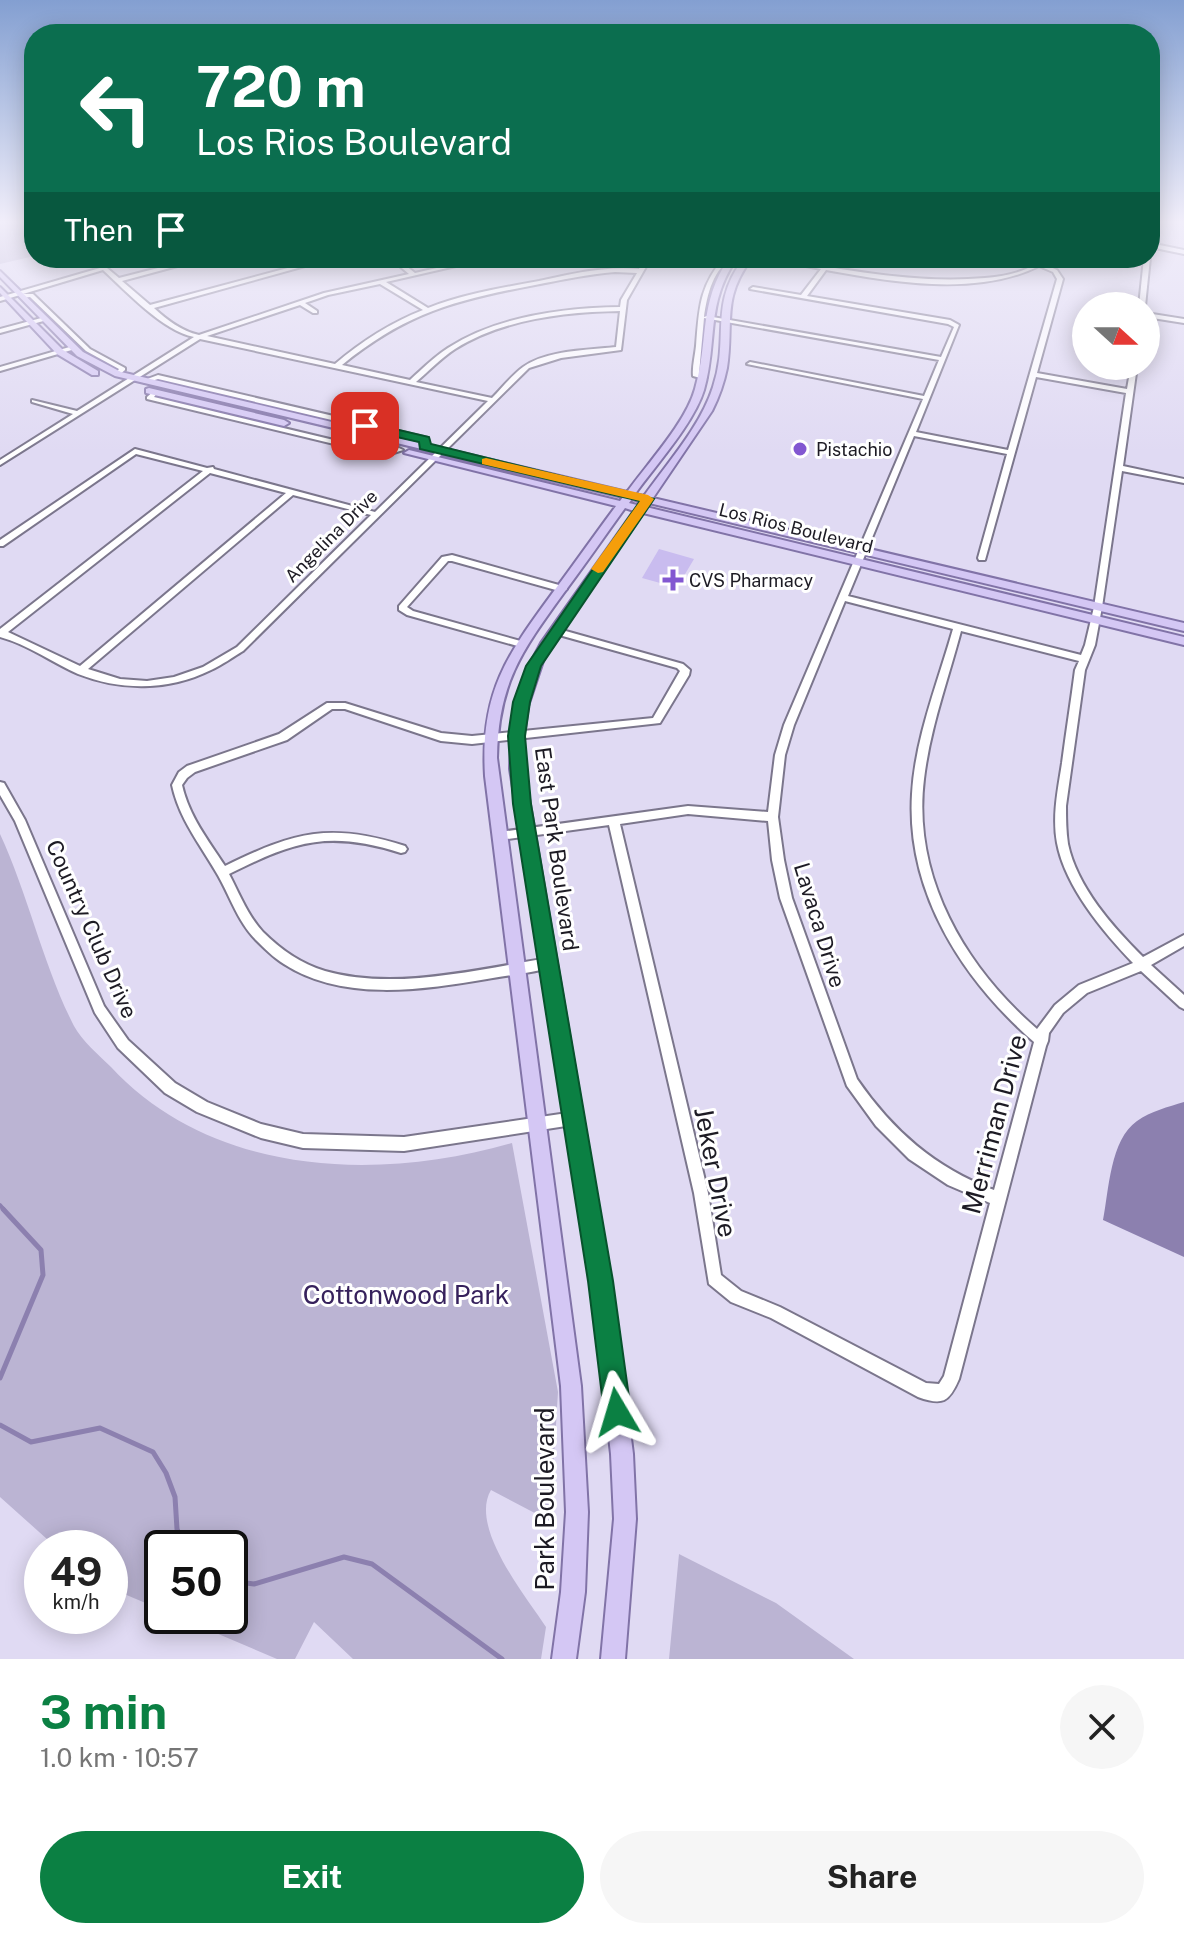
<!DOCTYPE html>
<meta charset="utf-8">
<style>
:root{--surface:#fff;--page:#f6f6f6;--text:#222;--muted:#767676;--accent:#0b8043}
body{margin:0;font-family:"Public Sans",sans-serif;background:var(--page);color:var(--text);height:100vh;display:flex;flex-direction:column;font-size:30px;white-space:nowrap}
*{box-sizing:border-box;margin:0}
p{font-size:26px;color:var(--muted)}
.icon{flex:none;width:44px;height:44px;fill:none;stroke:currentColor;stroke-width:2;stroke-linecap:round;stroke-linejoin:round}
.map{position:relative;height:1659px;overflow:hidden}
.side{display:flex;flex-direction:column;background:var(--surface);flex:1}
.side>*{flex:none}
.banner{position:absolute;left:24px;top:24px;width:1136px;height:244px;border-radius:32px;box-shadow:0 4px 20px #0003;background:#0b6e4f;color:#fff;overflow:hidden}
.needle{width:52px;rotate:111deg}
.controls{position:absolute;left:1072px;top:292px;display:grid;gap:16px}
.controls a{display:grid;place-items:center;width:88px;height:88px;border-radius:50%;background:var(--surface);box-shadow:0 4px 20px #0003;font-size:40px}
.speed{position:absolute;left:24px;top:1530px;display:flex;gap:16px;font-size:40px;font-weight:700;text-align:center}
.speed>*{display:grid;place-content:center;width:104px;height:104px;border-radius:50%;background:var(--surface);box-shadow:0 4px 20px #0003;line-height:1}
.speed small{font-size:20px;font-weight:400}
.speed .limit{border:4px solid #111;border-radius:12px;background:#fff;color:#111}
.pin{position:absolute;display:grid;place-items:center;width:68px;height:68px;color:#fff;margin:-34px;border-radius:16px;box-shadow:0 4px 12px #0006}
.me{position:absolute;width:88px;margin:-44px;rotate:353deg;stroke-linejoin:round;filter:drop-shadow(0 0 6px #0008)}
.turn{display:flex;align-items:center;gap:28px;height:168px;padding:0 40px;font-size:36px}
.turn .icon{width:104px;height:104px;stroke-width:2.5}
.turn b{display:block;font-size:56px;line-height:68px}
.then{display:flex;align-items:center;height:76px;padding:0 40px;background:#0003;gap:16px;font-size:30px}
.round{display:grid;place-items:center;flex:none;width:84px;height:84px;border-radius:42px;background:var(--page)}
.headline{display:flex;align-items:center;justify-content:space-between;height:136px;padding:0 40px}
h1{font-size:48px;font-weight:700;line-height:60px;color:var(--accent)}
.action{display:flex;gap:16px;margin-top:auto;padding:16px 40px}
.action a{flex:1;height:92px;border-radius:48px;background:var(--accent);color:#fff;font-size:32px;font-weight:700;line-height:92px;text-align:center}
.action a+a{background:var(--page);color:var(--text)}
.map>svg:first-child{display:block}
</style>
<div class="map">
<svg width="1184" height="1659" viewBox="0 0 1184 1659">
<rect width="100%" height="100%" fill="#e0daf3"/>
<!-- green -->
<path fill="#bbb4d3" d="M0,221H34V256L0,264Z
M0,834C29,897 43,965 74,1026C82,1041 99,1055 111,1067C212,1176 377,1182 512,1143L558,1392L550,1521L491,1490C469,1527 525,1595 546,1627L541,1659H353L314,1622L295,1659H277L176,1616H230V1548H162V1610L110,1588V1548H57L0,1497Z
M679,1554L776,1603L854,1659H669Z"/>
<!-- water -->
<path fill="#8c80af" d="M1184,1102V1257L1103,1220C1109,1190 1110,1140 1137,1121C1151,1111 1168,1107 1184,1102Z"/>
<g fill="none" stroke-linecap="round" stroke-linejoin="round">
<!-- stream-far1 -->
<path stroke="#8c80af" stroke-width="4" d="M0,1205L5,1211"/>
<!-- stream -->
<path stroke="#8c80af" stroke-width="5" d="M0,1378L43,1275L41,1250L3,1209
M0,1425L31,1442L100,1428L153,1452L166,1473L175,1497L177,1529L185,1548
M230,1581L254,1584L344,1557L372,1564L502,1659"/>
</g>
<!-- building -->
<path fill="#c9bcef" d="M659,549L694,559L675,591L671,586L642,578Z"/>
<g fill="none" stroke-linecap="round" stroke-linejoin="round">
<defs>
<path id="minor" d="M1151,221H1156L1153,236L1150,238Z
M1150,243L1184,250V254L1150,247Z
M89,258H95L119,278L197,258H207L122,281L150,305L325,258H334L154,308C167,320 181,331 199,335L324,293L409,274L390,258H396L415,273L480,258H491L386,282L428,308C463,294 501,288 539,281C572,274 604,266 639,269L645,258H651L627,300L621,350L561,358L529,368L243,651C233,657 222,665 211,670C169,691 121,691 78,674C53,663 27,644 0,637V629L203,471L136,454L3,546H0V540L135,449L207,468L213,467L214,469L375,512L488,401L200,339L0,465V460L73,414L32,402V400L77,411L194,337C163,331 127,292 103,270L23,294H33L90,349L125,368V370L118,376L115,374L119,369L86,351L30,297L22,298L20,295L0,301V297L100,268ZM615,272L637,273L621,300L620,307C563,308 497,316 448,348C434,357 422,369 410,380L342,365C406,313 455,300 535,285C561,280 588,274 615,272ZM380,284L423,310C390,323 362,341 335,364L207,336L300,305L313,313H317V311L305,303L328,295ZM620,311L616,347C589,350 546,350 523,367C512,375 502,388 492,398L416,382C429,371 441,358 455,349C503,319 564,312 620,311ZM210,473L286,493L80,666L8,632ZM293,495L371,515L237,647L203,667L174,677L147,681L120,679L88,669Z
M724,258H735C713,266 707,296 704,317L707,316L941,357L954,327L948,324L750,289L753,287L801,295L821,269L766,258H778C846,270 915,284 985,278C996,277 1010,275 1021,271C1033,267 1042,258 1055,258L1044,264L1057,270L1063,279L1037,373L1127,389L1131,366H1137L1123,466L1184,479V483L1122,471L1102,607L1095,645L1085,670L1066,806C1066,818 1066,831 1068,844C1077,887 1113,927 1143,957L1184,935V946L1151,965L1184,995V1009L1180,1007L1141,971L1087,993L1063,1013L1049,1033L1048,1041L1046,1046L959,1379C949,1402 943,1406 918,1397L771,1318L731,1302L709,1284L694,1193L609,825L500,840L496,839L494,836L496,833L500,832L688,806L768,812L775,755L784,725L923,399L747,364L750,362L924,396L939,360L704,318L699,374L707,377L704,379L693,376C692,367 695,356 696,346C699,310 699,286 724,258ZM1039,266L1053,272L1057,279L1008,450L916,432L959,325L950,320L807,296L826,270C892,282 977,297 1039,266ZM1036,377L1126,393L1094,607L1085,645L1081,655L848,596L914,436L1007,454L978,558L979,560H985ZM845,601L953,629C938,682 915,738 912,794C906,892 962,979 1034,1042L994,1190C935,1168 892,1130 857,1079L792,898L784,860L778,817L785,755L794,725ZM961,631L1079,661L1075,670C1071,701 1066,732 1062,763C1058,789 1052,816 1057,843C1065,886 1103,932 1133,963L1079,985L1055,1005L1037,1029C965,967 912,877 924,779C930,728 948,680 961,631ZM688,814L768,821L772,860L780,898L847,1086L876,1126L909,1159L948,1185L990,1203L944,1376L939,1384L926,1383L780,1307L741,1291L721,1275L708,1193L620,824Z
M1144,258H1150L1145,306H1139Z
M1146,313L1184,319V323L1146,317Z
M45,317L47,318V320L0,333V329Z
M73,346L75,347V349L0,371V367Z
M158,375L428,438L429,447L422,449L421,441L158,379L145,383L142,381Z
M155,390L158,392L154,397L384,452L399,448L403,450L384,456L147,399V397Z
M452,555L566,587L567,589L563,592L452,561H448L407,607L413,611L524,642V646L521,647L407,615L399,610V606L442,557Z
M555,628L683,664L690,670L689,675L660,723L472,744L441,741L345,709H332L287,740L195,772L187,778L182,785C189,816 208,840 225,866C294,832 330,822 405,846L407,849L405,852L401,853C329,830 295,841 229,874C239,893 248,916 263,932C280,949 301,964 325,971C395,991 478,969 549,958L553,959L555,963L553,967C532,973 509,975 487,979C422,990 343,1002 284,964C274,958 264,948 256,940C237,921 229,893 216,872C199,843 179,818 172,785L179,772L187,766L279,734L327,703H345L441,733L472,736L653,718L680,671L677,668L552,633L550,631Z
M0,782L4,783L25,820L104,1006L128,1040L175,1083L207,1102L261,1124L303,1134L404,1137L574,1112L579,1114L581,1119L579,1124L404,1151L303,1148L261,1138L197,1112L165,1093L118,1048L95,1013L15,821L0,795Z"/>
<path id="major" d="M729,258H737C705,304 718,341 704,390C694,423 656,465 635,494L644,496C668,462 700,427 713,387C730,337 708,305 744,258H752C721,299 734,322 727,368C724,383 719,397 712,411L653,498L1184,623V631L649,503L646,507L1184,637V645L643,513L550,647L543,661L528,706L524,736V769L611,1281L633,1454L636,1519L625,1659H601L614,1519L611,1454L591,1281L510,769C511,724 518,683 541,643L634,511L625,508C604,537 584,566 563,594C521,652 498,684 497,758L581,1386L588,1512L585,1592L576,1659H552L561,1592L566,1512L561,1386L485,776C480,692 507,655 554,591C575,563 595,534 616,506L404,453L409,450L620,501L623,497L115,376L77,356L0,277V271L83,352L121,372L627,492C648,463 686,422 695,389C709,340 698,304 729,258ZM632,499L640,501L637,505L629,503Z
M0,287L63,350L98,371V375H92L57,354L0,293Z
M149,388L284,420L289,423L284,426L146,393V389Z"/>
</defs>
<!-- minor casing -->
<use href="#minor" stroke="#7b768c" stroke-width="4"/>
<!-- major casing -->
<use href="#major" stroke="#8173a7" stroke-width="4"/>
<!-- minor -->
<use href="#minor" fill="#fff" fill-rule="evenodd"/>
<!-- major -->
<use href="#major" fill="#d4c7f4" fill-rule="evenodd"/>
</g>
<!-- sky -->
<linearGradient id="sky" x2="0" y2="1"><stop stop-color="#839fd1"/><stop offset="0.49" stop-color="#f1eefa"/><stop offset="1" stop-color="#f1eefa" stop-opacity="0"/></linearGradient>
<rect width="1184" height="453" fill="url(#sky)"/>
<!-- route -->
<path fill="#0b8043" stroke="#07532c" stroke-width="2" d="M365,422L429,437L431,444L654,499L541,666L530,702L525,736L531,804L613,1281L631,1412L627,1422L617,1426L608,1422L604,1412L588,1281L513,804L508,736L513,702L526,666L640,501L420,449L419,442L361,429V423Z"/>
<!-- slow -->
<path fill="#f59e0b" d="M486,458L648,495L654,499L603,572L598,573L591,569L640,501L482,464V459Z"/>
<!-- markers -->
<g fill="#8257d1" stroke="#fff" stroke-width="3">
<circle cx="800" cy="449" r="8"/>
<path d="M669 568h8v8h8v8h-8v8h-8v-8h-8v-8h8z"/>
</g>
<g text-anchor="middle" dominant-baseline="central" stroke-width="6" stroke-linejoin="round" paint-order="stroke">
<!-- far-poi labels -->
<g font-size="18" fill="#1d1b24" stroke="#fff" text-anchor="start">
<text x="816" y="449">Pistachio</text>
<text x="689" y="580">CVS Pharmacy</text>
</g>
<!-- far-street labels -->
<g font-size="18" fill="#1d1b24" stroke="#fff">
<text transform="translate(796 528) rotate(14)">Los Rios Boulevard</text>
<text transform="translate(331 536) rotate(-45)">Angelina Drive</text>
</g>
<!-- street labels -->
<g font-size="22" fill="#1d1b24" stroke="#fff">
<text transform="translate(557 849) rotate(82)">East Park Boulevard</text>
<text transform="translate(820 925) rotate(73)">Lavaca Drive</text>
<text transform="translate(92 929) rotate(66)">Country Club Drive</text>
</g>
<!-- near-street labels -->
<g font-size="26" fill="#1d1b24" stroke="#fff">
<text transform="translate(994 1124) rotate(-75)">Merriman Drive</text>
<text transform="translate(716 1172) rotate(79)">Jeker Drive</text>
<text transform="translate(544 1499) rotate(-90)">Park Boulevard</text>
</g>
<!-- near-park labels -->
<g font-size="26" fill="#36215c" stroke="#fff">
<text x="406" y="1294">Cottonwood Park</text>
</g>
</g>
</svg>
<div class="controls">
<a><svg class="needle" viewBox="-14 -14 28 28"><path d="M0-13l5 13h-10z" fill="#e53935"/><path d="M0 13l5-13h-10z" fill="#767676"/></svg></a>
</div>
<div class="speed"><div>49<small>km/h</small></div><div class="limit">50</div></div>
<div class="pin" style="left:365px;top:426px;background:#d93025"><svg class="icon" aria-label="arrive" viewBox="0 0 24 24"><path d="M6 21V4h12l-3 4 3 4H6"/></svg></div>
<svg class="me" style="left:617px;top:1412px" viewBox="-20 -20 40 40"><path d="M0-17L14 15 0 8-14 15z" fill="#0b8043" stroke="#fff" stroke-width="4"/></svg>
<div class="banner">
<div class="turn"><svg class="icon" aria-label="left" viewBox="0 0 24 24"><path d="M17 20v-9H6M10 6l-5 5 5 5"/></svg><div><b>720 m</b>Los Rios Boulevard</div></div>
<div class="then">Then<svg class="icon" aria-label="arrive" viewBox="0 0 24 24"><path d="M6 21V4h12l-3 4 3 4H6"/></svg></div>
</div>
</div>
<section class="side">
<div class="headline"><div><h1>3 min</h1><p>1.0 km · 10:57</p></div><a class="round"><svg class="icon" aria-label="close" viewBox="0 0 24 24"><path d="M6 6l12 12M18 6L6 18"/></svg></a></div>
<div class="action"><a>Exit</a><a>Share</a></div>
</section>
